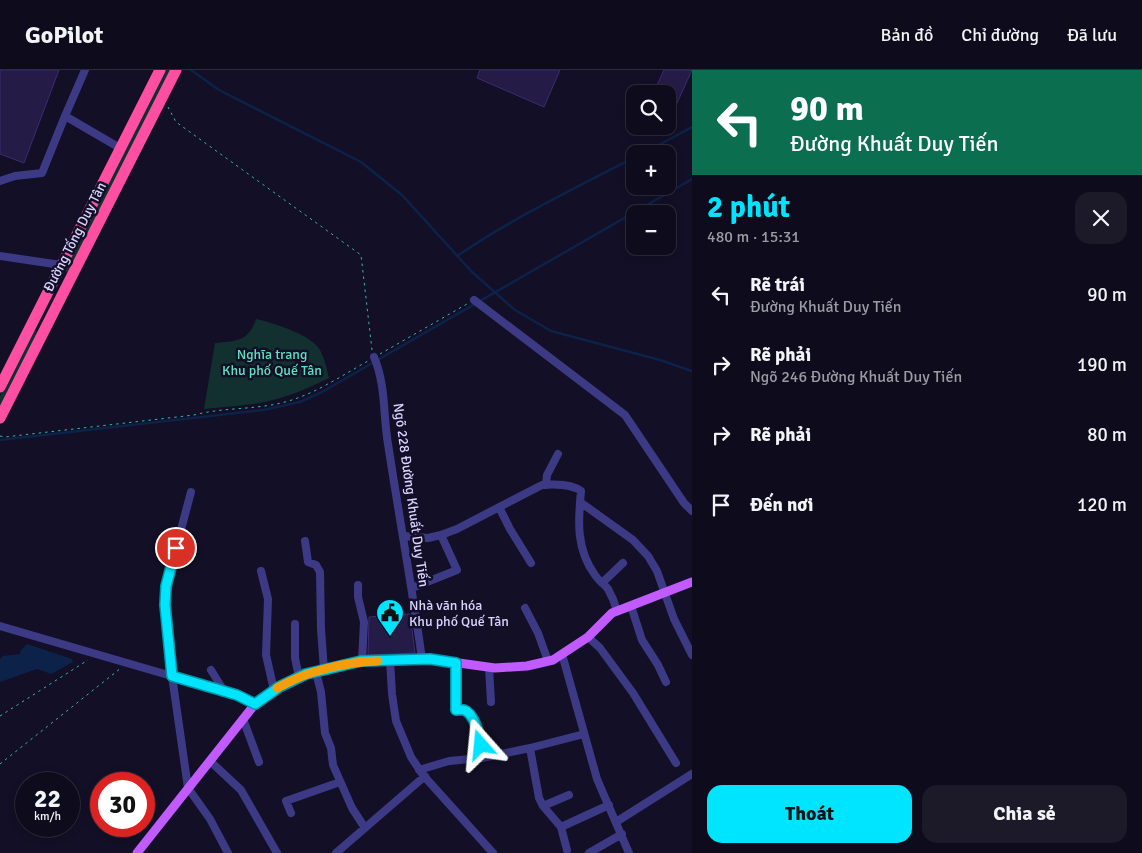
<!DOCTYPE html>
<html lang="vi">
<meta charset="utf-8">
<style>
:root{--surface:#0e0b1c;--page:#1c1929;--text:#f1f3f6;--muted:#9b9ba3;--line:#2e2b3b;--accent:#00e5ff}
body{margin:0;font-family:Signika,sans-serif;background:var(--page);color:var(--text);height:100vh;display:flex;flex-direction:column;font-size:19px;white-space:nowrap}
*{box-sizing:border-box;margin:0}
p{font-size:16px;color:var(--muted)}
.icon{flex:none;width:28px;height:28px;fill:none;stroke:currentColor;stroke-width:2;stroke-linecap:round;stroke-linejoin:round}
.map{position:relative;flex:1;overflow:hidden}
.panel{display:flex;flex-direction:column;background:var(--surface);width:450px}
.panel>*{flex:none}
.banner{background:#0b6e4f;color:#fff;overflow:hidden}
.controls{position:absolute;left:626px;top:15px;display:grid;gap:10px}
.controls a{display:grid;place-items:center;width:50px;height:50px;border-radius:10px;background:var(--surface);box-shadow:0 2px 8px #0003,0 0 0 1px var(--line);font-size:25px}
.speed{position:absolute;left:15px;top:702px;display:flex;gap:10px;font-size:25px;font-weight:700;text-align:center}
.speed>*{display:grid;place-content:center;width:65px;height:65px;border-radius:50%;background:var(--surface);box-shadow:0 2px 8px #0003,0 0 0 1px var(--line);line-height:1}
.speed small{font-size:12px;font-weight:400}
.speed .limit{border:8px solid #d22;background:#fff;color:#111}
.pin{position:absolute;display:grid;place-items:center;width:42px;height:42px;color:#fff;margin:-21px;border:2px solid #fff;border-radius:50%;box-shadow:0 1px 5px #0007}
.me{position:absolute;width:55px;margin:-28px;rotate:342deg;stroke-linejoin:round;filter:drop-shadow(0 0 4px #0008)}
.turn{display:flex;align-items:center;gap:18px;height:105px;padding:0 15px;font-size:22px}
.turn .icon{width:65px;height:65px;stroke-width:2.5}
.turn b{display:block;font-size:35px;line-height:42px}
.round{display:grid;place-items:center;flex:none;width:52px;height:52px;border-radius:15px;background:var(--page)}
.head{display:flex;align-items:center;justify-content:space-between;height:85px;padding:0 15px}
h1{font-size:30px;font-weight:800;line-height:38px;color:var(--accent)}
.cta{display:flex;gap:10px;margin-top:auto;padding:10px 15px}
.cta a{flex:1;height:58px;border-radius:15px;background:var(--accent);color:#111;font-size:20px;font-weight:800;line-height:58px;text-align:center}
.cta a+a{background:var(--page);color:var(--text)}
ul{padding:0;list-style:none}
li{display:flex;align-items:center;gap:15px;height:70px;padding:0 15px}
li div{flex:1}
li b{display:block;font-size:19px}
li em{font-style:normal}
header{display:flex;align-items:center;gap:30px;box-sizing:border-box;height:70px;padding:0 25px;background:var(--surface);border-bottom:1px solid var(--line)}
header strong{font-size:24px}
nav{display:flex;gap:28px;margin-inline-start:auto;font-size:18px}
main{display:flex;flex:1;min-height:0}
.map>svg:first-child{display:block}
</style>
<header>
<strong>GoPilot</strong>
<nav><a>Bản đồ</a><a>Chỉ đường</a><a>Đã lưu</a></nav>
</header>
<main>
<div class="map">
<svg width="692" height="783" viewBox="0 0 692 783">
<rect width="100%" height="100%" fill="#130f26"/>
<!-- green -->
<path fill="#12302f" d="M164,0H172L68,202H66L65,199Z
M256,249C273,253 314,265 321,282C325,290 327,300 329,308C307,319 283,329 259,333C241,336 222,337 204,339L215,273C235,271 249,272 256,249Z
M34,261H36L37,264L0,339V326Z"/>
<!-- water -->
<path fill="#0c2248" d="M27,574L72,589L73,592L51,604L37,599L0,612V589L3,586L20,584L21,580Z"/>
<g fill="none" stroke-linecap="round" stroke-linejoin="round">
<!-- stream -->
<path stroke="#0c2248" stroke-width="2.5" d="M191,0L219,20L361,92L402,125L472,202L515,240L551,261L660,290L692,301
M642,84L692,57
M457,186C513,148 575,118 635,87
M0,370L263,340L300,332L322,322L692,109"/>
</g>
<!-- building -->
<path fill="#241b47" stroke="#3b2d73" d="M0,0H59L24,93L0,84Z
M480,0H560L544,37L477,8Z
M664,0H692L668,53V24H653Z
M410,544L415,583L368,585L369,547Z"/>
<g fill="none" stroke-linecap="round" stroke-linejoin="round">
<!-- path -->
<path stroke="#2fb8b0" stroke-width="1" stroke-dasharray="2.5 4" stroke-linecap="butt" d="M168,37L176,52L361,185L372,280
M380,284L467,234
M0,366L5,367L194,345C224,337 256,340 285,332C315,324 341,306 368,291
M0,646L88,590
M0,694L121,598"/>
<!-- minor -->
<path stroke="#3d3a85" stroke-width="8" d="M85,0L65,46L120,78
M0,111L15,106L42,103L65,46
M0,186L61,195
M474,230L625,345L684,433L692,441
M374,287C386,315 383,345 388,374C399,446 412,517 422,589
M546,415L547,405L558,384
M191,422L166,516L165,535L172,606L188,718L210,749L228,783
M580,432L633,470L648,486L657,501L674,549L692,585
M499,437L510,459L531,493
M404,466L428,468L441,465L457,459L542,415C553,414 572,414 581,421C578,451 576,479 595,505C598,510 604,514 608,519C612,526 615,533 617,541
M305,471L308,492L316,495L320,502L321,559L324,600
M261,501L268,529L266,585L274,620
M602,513L623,493
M358,515V527L364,552L362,591
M412,518L457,500L441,465
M631,536L642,570L658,595L666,612
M525,538L538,563L548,591
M295,554V588L299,607
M0,556L237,625L255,634
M588,567L600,578L633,623L676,693
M562,584L597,709L629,783
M390,590L392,624L396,651L411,687L423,705L493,783
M456,593V640C479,638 481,672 482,688
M489,597L491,632
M211,600L224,621
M316,602L321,622L325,663L331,678L333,695L352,738L365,758
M243,649L259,692
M530,678L539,728L543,736L561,757L567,780
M210,691L241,720L277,783
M419,700L449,691L482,688L530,678L584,664
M543,736L569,725
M291,743L286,731L340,712
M616,752L692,704
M561,757L609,735
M336,783L425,706
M589,783L622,764"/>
<!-- major -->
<path stroke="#c25bff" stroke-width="9" d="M137,783L255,634L279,617L306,604L361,591L430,589L495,598L527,596L553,590L588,567L612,543L692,512"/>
<!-- highway -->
<path stroke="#ff4fa3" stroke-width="11" d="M0,317L160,0
M0,348L176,0"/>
</g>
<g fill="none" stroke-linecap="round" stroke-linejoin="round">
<defs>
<path id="route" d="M176,478L166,516L165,535L172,606L237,625L255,634L279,617L306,604L361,591L430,589L456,593V640C458,640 463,639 464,640C474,643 480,666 481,675"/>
</defs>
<!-- route casing -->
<use href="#route" stroke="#0095a6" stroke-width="12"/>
<!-- route -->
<use href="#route" stroke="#00e5ff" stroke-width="9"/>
<!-- slow -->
<path stroke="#f59e0b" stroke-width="9" d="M277,618C307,601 344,592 378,591"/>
</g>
<!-- icons -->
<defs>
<symbol id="civic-pin" viewBox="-11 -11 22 30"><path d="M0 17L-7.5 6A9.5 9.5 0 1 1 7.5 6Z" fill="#00e5ff" stroke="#130f26"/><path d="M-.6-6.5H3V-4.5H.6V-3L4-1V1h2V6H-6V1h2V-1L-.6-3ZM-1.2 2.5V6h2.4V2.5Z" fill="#111"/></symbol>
</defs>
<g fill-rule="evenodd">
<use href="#civic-pin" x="374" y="527" width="32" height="43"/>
</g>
<g text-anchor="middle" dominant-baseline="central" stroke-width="5" stroke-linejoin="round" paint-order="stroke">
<!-- street labels -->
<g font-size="14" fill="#d9d4ff" stroke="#130f26">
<text transform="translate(75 167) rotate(-63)">Đường Tống Duy Tân</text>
<text transform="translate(411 425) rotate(82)">Ngõ 228 Đường Khuất Duy Tiến</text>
</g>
<!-- park labels -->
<g font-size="14" fill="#5fe0c0" stroke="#130f26">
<text x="272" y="284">Nghĩa trang<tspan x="272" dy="16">Khu phố Quế Tân</tspan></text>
</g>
<!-- poi labels -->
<g font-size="14" fill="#d9d4ff" stroke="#130f26" text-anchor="start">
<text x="409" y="535">Nhà văn hóa<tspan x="409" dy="16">Khu phố Quế Tân</tspan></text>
</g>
</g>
</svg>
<div class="controls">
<a><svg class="icon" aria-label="search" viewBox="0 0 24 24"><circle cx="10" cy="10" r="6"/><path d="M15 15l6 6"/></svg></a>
<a>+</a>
<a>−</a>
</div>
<div class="speed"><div>22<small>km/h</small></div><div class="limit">30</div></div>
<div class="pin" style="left:176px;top:478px;background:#d93025"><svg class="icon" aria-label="arrive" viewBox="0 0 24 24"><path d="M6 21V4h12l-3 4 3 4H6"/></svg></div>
<svg class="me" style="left:481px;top:675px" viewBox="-20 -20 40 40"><path d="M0-17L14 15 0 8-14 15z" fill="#00e5ff" stroke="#fff" stroke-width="4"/></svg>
</div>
<section class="panel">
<div class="banner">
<div class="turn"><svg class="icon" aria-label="left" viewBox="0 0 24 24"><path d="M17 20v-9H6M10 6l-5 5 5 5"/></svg><div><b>90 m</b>Đường Khuất Duy Tiến</div></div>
</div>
<div class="head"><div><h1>2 phút</h1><p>480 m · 15:31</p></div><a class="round"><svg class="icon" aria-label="close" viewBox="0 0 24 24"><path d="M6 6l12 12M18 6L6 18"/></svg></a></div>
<ul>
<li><svg class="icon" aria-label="left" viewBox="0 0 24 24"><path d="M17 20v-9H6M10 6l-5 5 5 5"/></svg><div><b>Rẽ trái</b><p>Đường Khuất Duy Tiến</p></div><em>90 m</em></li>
<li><svg class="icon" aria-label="right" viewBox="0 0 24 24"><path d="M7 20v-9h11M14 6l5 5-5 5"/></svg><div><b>Rẽ phải</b><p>Ngõ 246 Đường Khuất Duy Tiến</p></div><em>190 m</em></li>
<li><svg class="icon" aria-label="right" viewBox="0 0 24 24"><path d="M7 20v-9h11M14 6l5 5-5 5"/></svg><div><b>Rẽ phải</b></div><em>80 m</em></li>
<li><svg class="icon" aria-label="arrive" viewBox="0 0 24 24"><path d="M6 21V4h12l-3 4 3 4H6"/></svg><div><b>Đến nơi</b></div><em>120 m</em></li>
</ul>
<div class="cta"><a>Thoát</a><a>Chia sẻ</a></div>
</section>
</main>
